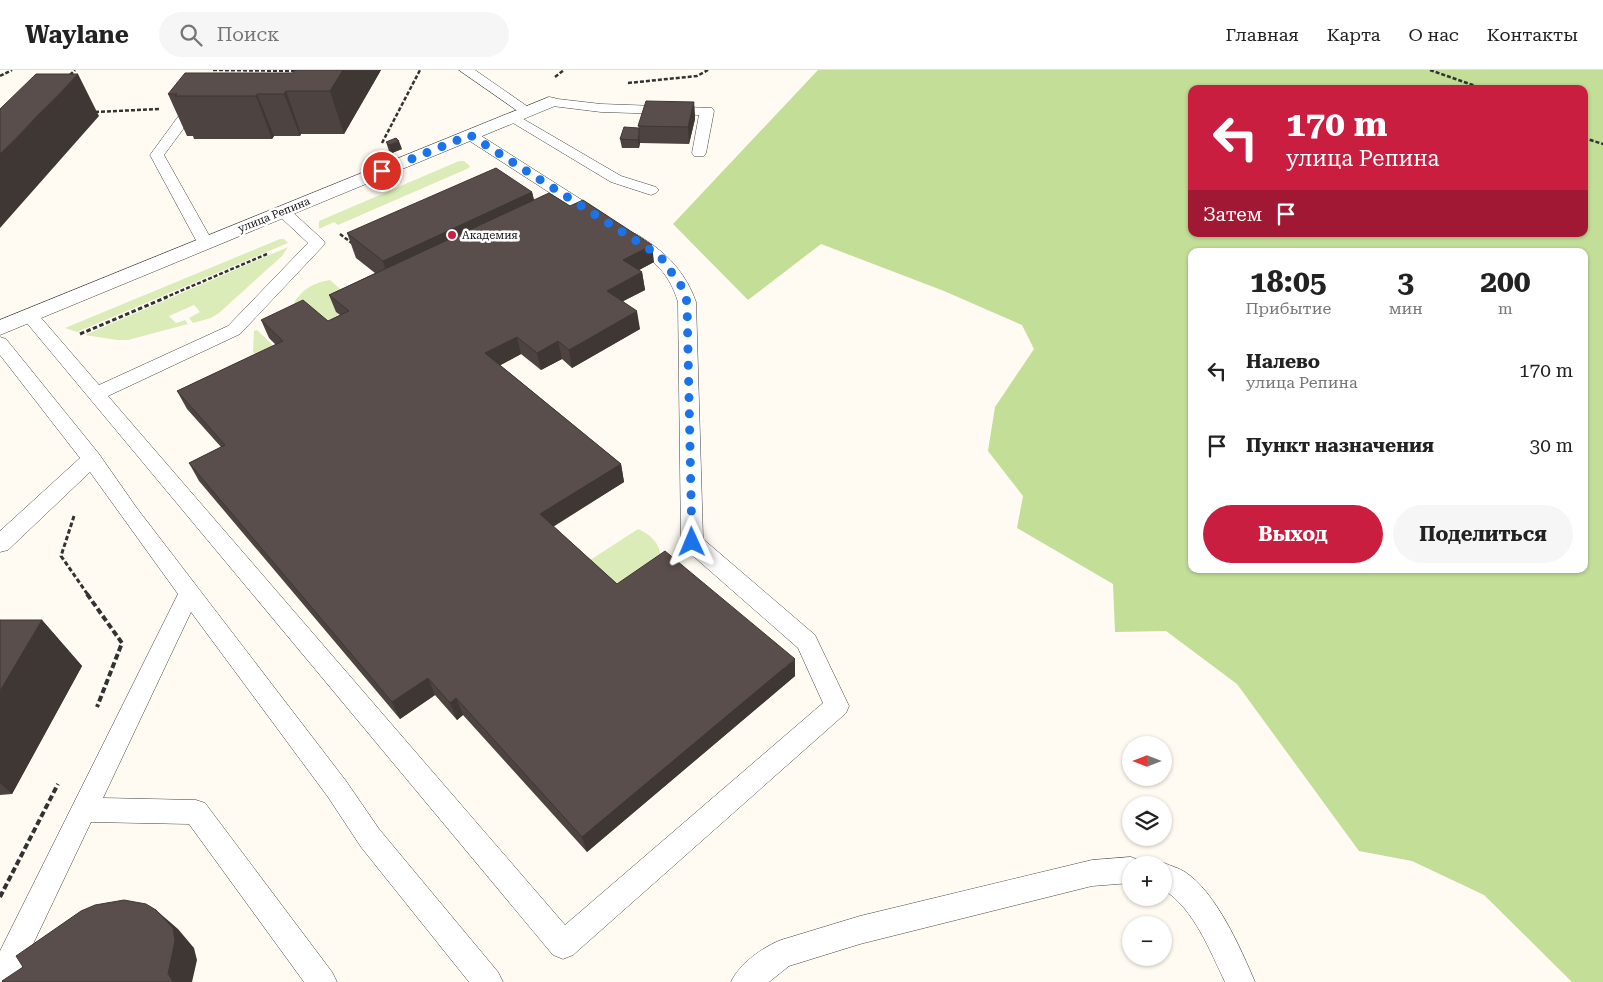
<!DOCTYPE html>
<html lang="ru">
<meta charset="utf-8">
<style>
:root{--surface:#fff;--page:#f6f6f6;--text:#222;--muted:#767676;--line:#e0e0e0;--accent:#c91e40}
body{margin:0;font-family:"Roboto Serif",serif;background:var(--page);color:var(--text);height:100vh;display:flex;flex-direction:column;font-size:19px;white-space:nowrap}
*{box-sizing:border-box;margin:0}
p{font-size:16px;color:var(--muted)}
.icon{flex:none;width:28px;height:28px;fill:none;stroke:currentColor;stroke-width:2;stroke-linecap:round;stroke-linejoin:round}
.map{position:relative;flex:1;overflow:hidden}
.details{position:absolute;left:1188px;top:178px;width:400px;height:325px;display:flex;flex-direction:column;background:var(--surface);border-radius:10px;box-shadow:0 1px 4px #0004}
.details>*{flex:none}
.banner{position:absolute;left:1188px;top:15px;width:400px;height:152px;border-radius:10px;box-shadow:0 1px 4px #0004;background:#c91e40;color:#fff;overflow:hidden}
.needle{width:32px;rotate:270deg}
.tools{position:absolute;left:1122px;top:666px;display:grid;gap:10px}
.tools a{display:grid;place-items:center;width:50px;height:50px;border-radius:50%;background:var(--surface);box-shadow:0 1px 4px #0004;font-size:25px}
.pin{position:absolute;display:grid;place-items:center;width:42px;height:42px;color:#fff;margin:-21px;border:2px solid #fff;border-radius:50%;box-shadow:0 1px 5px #0007}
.me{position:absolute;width:55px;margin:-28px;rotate:359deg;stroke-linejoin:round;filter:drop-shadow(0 0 4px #0008)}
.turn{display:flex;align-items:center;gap:18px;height:105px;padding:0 15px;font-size:22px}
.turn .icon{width:65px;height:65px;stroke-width:2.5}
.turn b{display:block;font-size:35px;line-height:42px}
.then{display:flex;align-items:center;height:48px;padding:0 15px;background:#0003;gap:10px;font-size:19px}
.eta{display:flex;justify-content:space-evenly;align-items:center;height:85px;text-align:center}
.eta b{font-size:30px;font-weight:700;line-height:35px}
.button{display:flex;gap:10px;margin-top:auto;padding:10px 15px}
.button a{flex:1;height:58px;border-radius:30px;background:var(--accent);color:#fff;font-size:20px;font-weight:700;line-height:58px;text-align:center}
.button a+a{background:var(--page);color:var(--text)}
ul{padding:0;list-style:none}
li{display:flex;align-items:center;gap:15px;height:75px;padding:0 15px}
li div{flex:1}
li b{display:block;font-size:19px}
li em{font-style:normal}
header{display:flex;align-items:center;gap:30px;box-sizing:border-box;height:70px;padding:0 25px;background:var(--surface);border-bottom:1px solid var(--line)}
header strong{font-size:24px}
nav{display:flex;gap:28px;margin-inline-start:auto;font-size:18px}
.search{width:350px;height:45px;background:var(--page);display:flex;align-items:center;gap:12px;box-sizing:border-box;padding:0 18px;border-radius:28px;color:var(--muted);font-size:19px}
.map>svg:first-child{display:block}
</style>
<header>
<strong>Waylane</strong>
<div class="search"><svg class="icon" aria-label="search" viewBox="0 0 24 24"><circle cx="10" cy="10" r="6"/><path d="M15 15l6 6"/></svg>Поиск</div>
<nav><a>Главная</a><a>Карта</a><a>О нас</a><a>Контакты</a></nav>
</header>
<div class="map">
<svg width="1603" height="912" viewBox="0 0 1603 912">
<rect width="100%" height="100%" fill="#fffbf2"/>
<!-- green -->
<path fill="#dbecb9" d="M459,91H464L470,96L469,98L338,155L334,152L319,159V151Z
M280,169H284L288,173L77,262L65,258Z
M288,177L282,186L219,243L211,248L193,253L189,248L200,242L194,235L169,246L176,253L185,250L188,254L128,270H117L85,265Z
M330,210L356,233L336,242L354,258L308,246L294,233C302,219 315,212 330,210Z
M257,260L288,290L269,299L253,282L254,261Z
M638,459C652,465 662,475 660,491L619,525L584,494Z"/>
<!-- forest -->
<path fill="#c2de97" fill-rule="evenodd" d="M818,0H1603V912H1572L1484,825L1412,791L1359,781L1237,614L1166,561L1115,562L1113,514L1017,458L1023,426L988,381L995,337L1034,279L1022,255L944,221L821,174L748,230L673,154ZM1191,19H1584V164H1191ZM1191,181H1584V499H1191Z"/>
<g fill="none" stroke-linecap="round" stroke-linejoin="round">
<defs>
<path id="service" d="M459,0H475L534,41L527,45L522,44Z
M199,24L206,28L164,85L214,174L212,177H200L198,174L150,85L194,25Z
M549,28L601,34L712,38L714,41L706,83L704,86H694L692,83L699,45L601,42L544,35L542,32Z
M513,43L621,106L656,117L659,120L656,123L651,125L611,112L508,50L506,47Z
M470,61L475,62L607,146L609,149L607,152H595L465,68L463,65L465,62Z
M283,137L289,139L323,170L325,173L323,176L240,264L108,326L565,855L823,633L798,578L684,478L681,472L678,232C668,199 650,188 622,169L620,166L622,163C633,160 639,166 647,171C670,186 687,206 696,232L703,469L815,565L849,636L846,643L573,885L563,889L553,885L21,246L24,242L30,241L36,242L99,315L228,256L308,173L275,142L277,139Z
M0,267L6,269L99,384L136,437L346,711L379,759L498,902L503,912H469L361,777L328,727L191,542L103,728L196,730L205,733L332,902L337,912H304L189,754L91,752L15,912H0V881L178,524L90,402L8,480L0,482V461L80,388L0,285Z
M1131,787L1141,791L1143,795H1131V813L1092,816L860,874L789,896L769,912H731C739,894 763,877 781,870L860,846L1092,790Z
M1164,793C1171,796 1179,798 1185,802C1216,822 1241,879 1255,912H1225C1210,881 1194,839 1164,820V795H1159Z"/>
<path id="minor" d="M549,27L555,28L558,32L555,36L0,265V250Z"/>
</defs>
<!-- service casing -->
<use href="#service" stroke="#434343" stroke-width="1"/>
<!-- minor casing -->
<use href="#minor" stroke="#434343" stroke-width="1"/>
<!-- path-far2 -->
<path stroke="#323232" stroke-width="2.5" stroke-dasharray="4 2" stroke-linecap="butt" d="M213,0L299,1
M1430,0L1484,19
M70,5L75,0
M0,6L12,0
M555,7L564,0
M628,13L697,6L708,0
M95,42L159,39
M1584,68L1603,74
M382,73L420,0
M340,164L353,174
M164,228L267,184"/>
<!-- path-far1 -->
<path stroke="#323232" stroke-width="3" stroke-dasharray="4.5 2.5" stroke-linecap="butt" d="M80,264L167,227
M74,446L61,486L88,525"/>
<!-- path -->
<path stroke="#323232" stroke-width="4" stroke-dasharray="6 3" stroke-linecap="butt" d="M87,524L122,573L97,637
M0,827L58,714"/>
<!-- service -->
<use href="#service" fill="#fff" fill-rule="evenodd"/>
<!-- minor -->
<use href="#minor" fill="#fff" fill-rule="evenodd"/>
</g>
<!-- wall -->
<path fill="#4d4340" d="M295,0H381L344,64H301L300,66H274L272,69H194L193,66H187L168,24L293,3Z
M694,32L695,49L689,74L640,73L639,78H622L620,69L639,58L638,56Z
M386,72L402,79L392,83L389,81Z
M532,122L534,130L654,192L639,200L642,202L645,220L623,231L640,259L572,298L562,289L541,300L521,284L500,295L621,394L624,412L553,456L617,514L795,606L587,782L463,645L457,650L435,625L400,649L199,411L189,393L221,377L187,339L177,321L276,275L269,268L261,250L328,251L340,245L336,242L329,225L375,203L356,188L347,163Z
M0,550H42L82,596L12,724L0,725Z"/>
<!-- shaded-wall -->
<path fill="#3e3734" d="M343,0H381L344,64L330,21Z
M78,4L99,46L0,158V84Z
M286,21L301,64L300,66L284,24Z
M257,24L274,66L272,69L256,26Z
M694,32L695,49L689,74L688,57Z
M639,64L640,73L639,78L638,70Z
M399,71L402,79L392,83L389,75Z
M532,122L538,147L391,216L383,191Z
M652,175L654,192L626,207L623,190Z
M642,202L645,220L610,238L607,221Z
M637,241L640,259L572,298L569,280Z
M517,267L521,284L490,301L485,283Z
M558,271L562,289L541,300L537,283Z
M621,394L624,412L545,462L540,444Z
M42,550L82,596L12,724L0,713V621Z
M795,589V606L587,782L582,767Z
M428,608L435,625L400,649L392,632Z
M456,628L463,645L457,650L450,633Z
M156,840L178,859L194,878L197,890L192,912H173L168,904Z"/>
<!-- building -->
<path fill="#594e4b" stroke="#3e3734" d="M295,0H343L330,21H286L284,24H257L256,26H175L177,24H168L185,3H293Z
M36,4H78L0,84V39Z
M646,31L694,32L688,57L638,56Z
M624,57L639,58V64L638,70L620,69Z
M396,68L399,71L389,75L386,72Z
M496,98L532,122L383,191L347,163Z
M549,123L570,136L583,130L652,175L623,190L642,202L607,221L637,241L569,280L558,271L537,283L517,267L485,283L621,394L540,444L617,514L665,481L795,589L582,767L456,628L450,633L428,608L392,632L189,393L225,375L177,321L283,271L261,250L303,230L328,251L349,241L329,225Z
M0,550H42L0,621Z
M124,830L146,834L156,840L173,858L175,871L168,904L173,912H3L2,911L23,897L16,886L81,841L95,835Z"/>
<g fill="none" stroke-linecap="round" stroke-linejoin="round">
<!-- route -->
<path stroke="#1a73e8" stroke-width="9" stroke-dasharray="0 16.2" d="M382,101L470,65L660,186L682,217L687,232L692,472"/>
</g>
<!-- markers -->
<circle fill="#c91e40" stroke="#fff" stroke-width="2" cx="452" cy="165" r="5"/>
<g text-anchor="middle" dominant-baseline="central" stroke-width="5" stroke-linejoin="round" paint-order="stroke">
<!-- far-street labels -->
<g font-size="11" fill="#101010" stroke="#fff">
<text transform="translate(274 145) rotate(-22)">улица Репина</text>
</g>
<!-- far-poi labels -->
<g font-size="11" fill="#101010" stroke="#fff" text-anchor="start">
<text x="462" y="165">Академия</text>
</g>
</g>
</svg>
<div class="tools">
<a><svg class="needle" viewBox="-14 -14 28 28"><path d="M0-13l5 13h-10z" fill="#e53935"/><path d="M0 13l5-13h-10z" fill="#767676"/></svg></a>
<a><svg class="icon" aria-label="layers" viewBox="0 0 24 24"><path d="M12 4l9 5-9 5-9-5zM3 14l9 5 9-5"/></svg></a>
<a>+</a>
<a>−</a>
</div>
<div class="pin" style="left:382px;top:101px;background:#d93025"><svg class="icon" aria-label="arrive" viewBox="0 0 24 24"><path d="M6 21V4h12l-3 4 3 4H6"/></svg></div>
<svg class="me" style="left:692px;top:472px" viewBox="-20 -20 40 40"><path d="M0-17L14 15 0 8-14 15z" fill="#1a73e8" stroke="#fff" stroke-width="4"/></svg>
<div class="banner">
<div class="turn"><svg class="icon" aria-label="left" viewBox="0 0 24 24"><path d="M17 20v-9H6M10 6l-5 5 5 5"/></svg><div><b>170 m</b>улица Репина</div></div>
<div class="then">Затем<svg class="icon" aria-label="arrive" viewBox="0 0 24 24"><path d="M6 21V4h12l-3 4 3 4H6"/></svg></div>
</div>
<section class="details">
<div class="eta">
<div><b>18:05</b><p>Прибытие</p></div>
<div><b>3</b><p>мин</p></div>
<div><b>200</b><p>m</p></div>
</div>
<ul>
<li><svg class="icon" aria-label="left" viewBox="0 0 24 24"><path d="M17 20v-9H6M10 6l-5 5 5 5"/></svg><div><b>Налево</b><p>улица Репина</p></div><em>170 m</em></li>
<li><svg class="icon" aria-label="arrive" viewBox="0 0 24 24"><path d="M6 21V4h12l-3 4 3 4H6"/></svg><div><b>Пункт назначения</b></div><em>30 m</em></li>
</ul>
<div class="button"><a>Выход</a><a>Поделиться</a></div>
</section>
</div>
